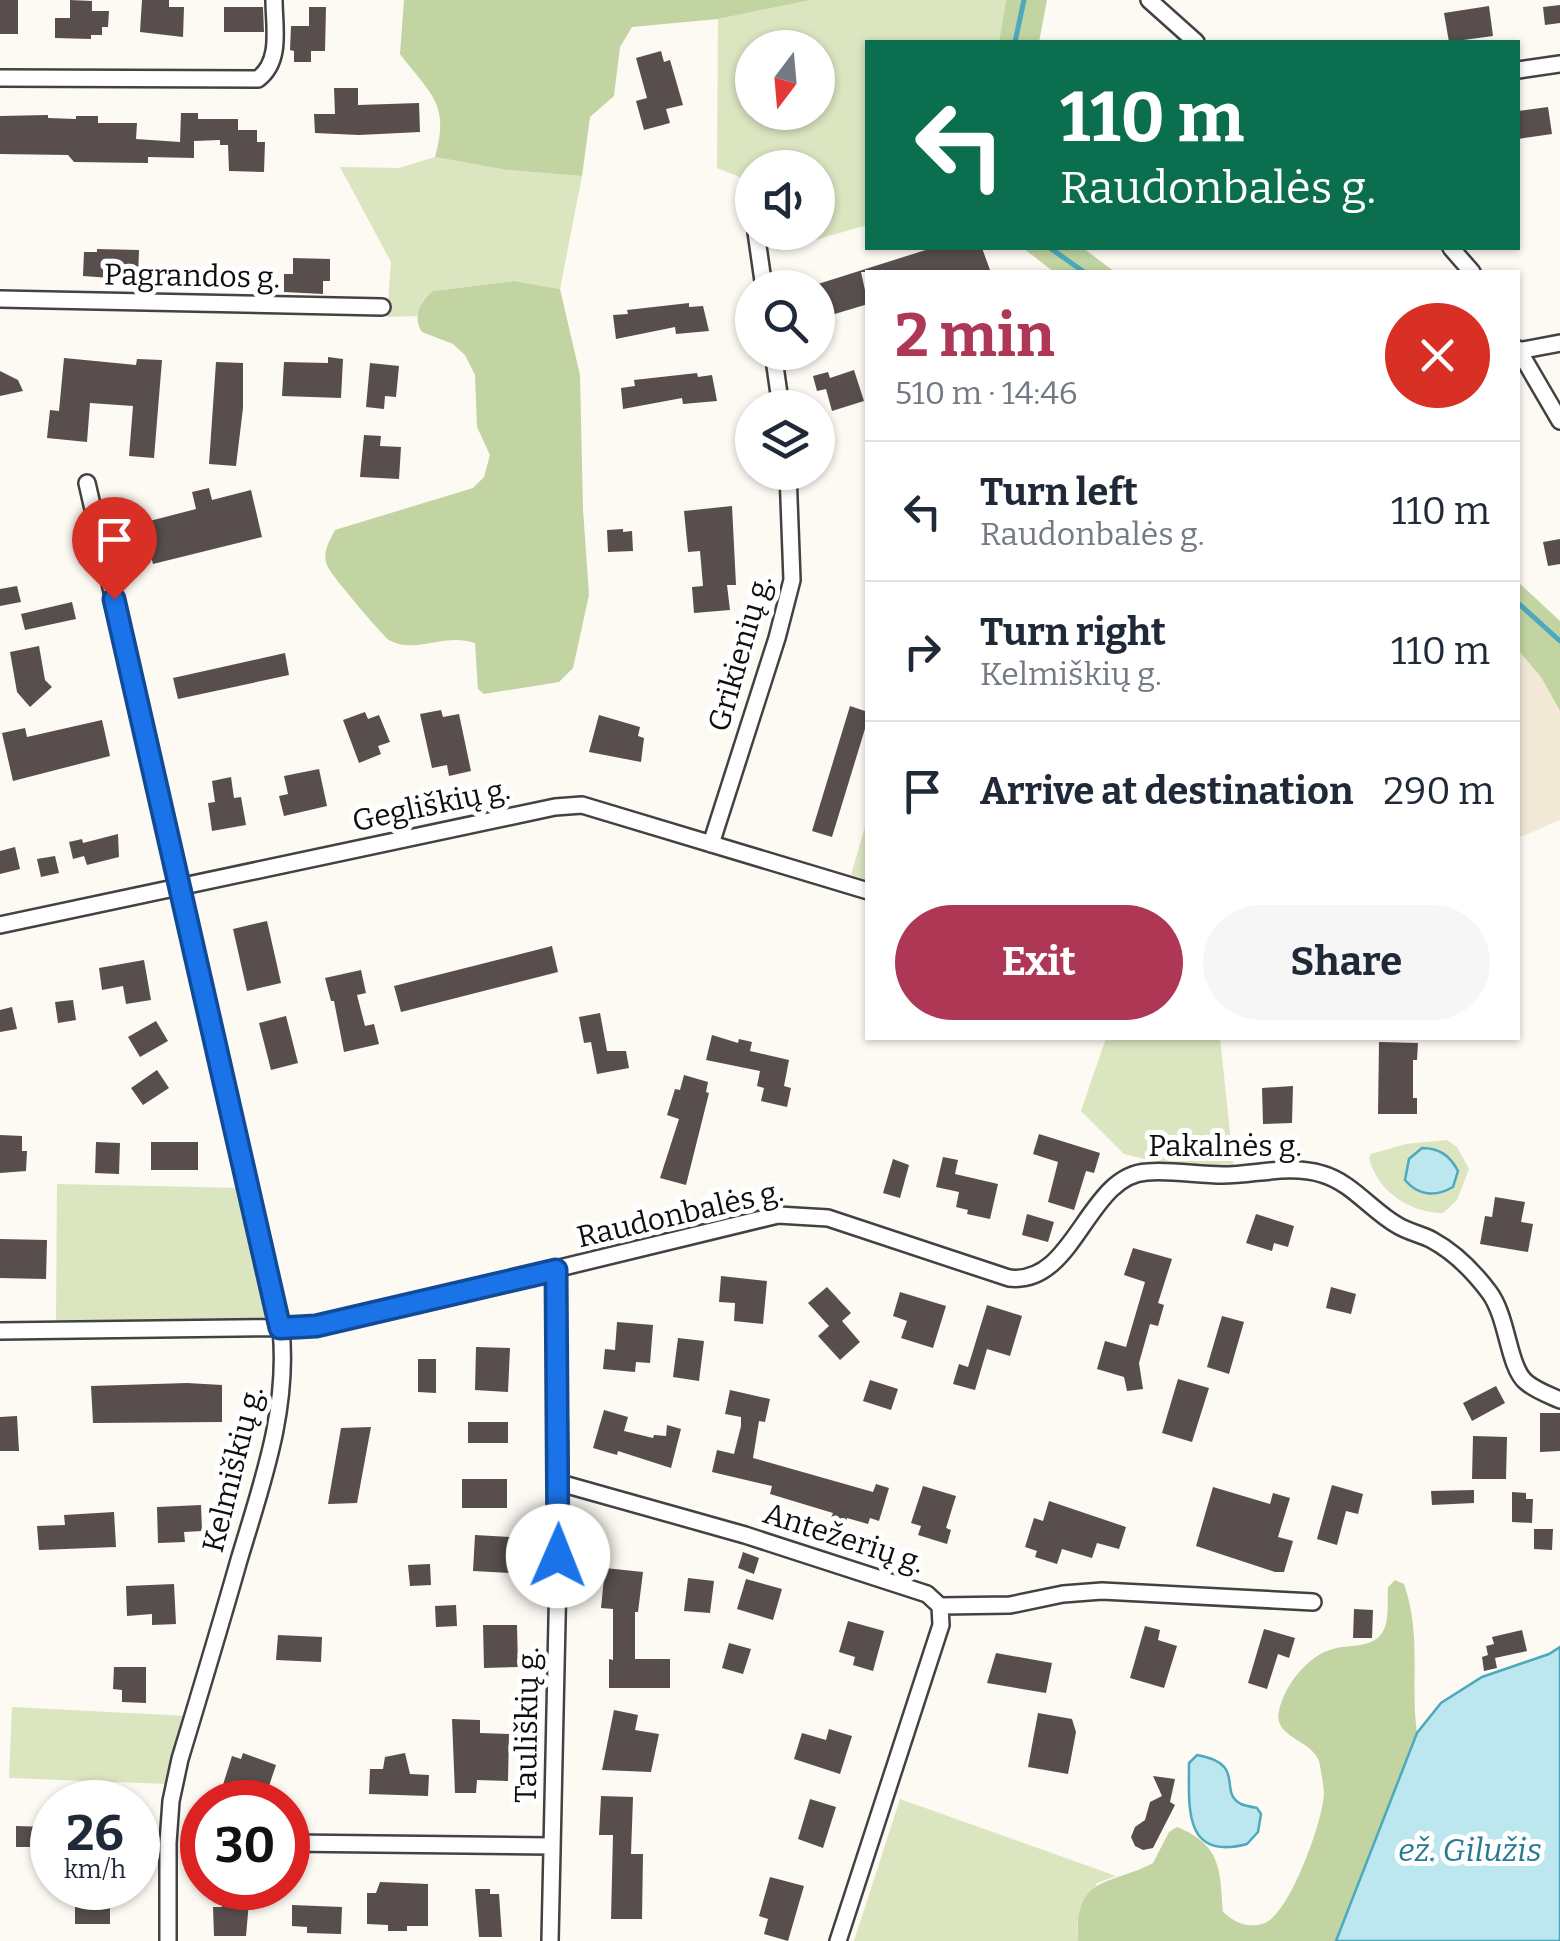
<!DOCTYPE html>
<meta charset="utf-8">
<style>
:root{--surface:#fff;--page:#f6f6f7;--text:#1f2937;--muted:#747a83;--line:#e0e1e3;--accent:#af3756}
body{margin:0;font-family:Bitter,serif;background:var(--page);color:var(--text);height:100vh;display:flex;flex-direction:column;font-size:38px;white-space:nowrap}
*{box-sizing:border-box;margin:0}
p{font-size:32px;color:var(--muted)}
.icon{flex:none;width:55px;height:55px;fill:none;stroke:currentColor;stroke-width:2;stroke-linecap:round;stroke-linejoin:round}
.map{position:relative;flex:1;overflow:hidden}
.drawer{position:absolute;left:865px;top:270px;width:655px;height:770px;display:flex;flex-direction:column;background:var(--surface);border-radius:0px;box-shadow:0 2px 8px #0004}
.drawer>*{flex:none}
.hud{position:absolute;left:865px;top:40px;width:655px;height:210px;border-radius:0px;box-shadow:0 2px 8px #0004;background:#0b6e4f;color:#fff;overflow:hidden}
.needle{width:65px;rotate:196deg}
.tools{position:absolute;left:735px;top:30px;display:grid;gap:20px}
.tools a{display:grid;place-items:center;width:100px;height:100px;border-radius:50%;background:var(--surface);box-shadow:0 2px 8px #0004;font-size:50px}
.speed{position:absolute;left:30px;top:1780px;display:flex;gap:20px;font-size:50px;font-weight:700;text-align:center}
.speed>*{display:grid;place-content:center;width:130px;height:130px;border-radius:50%;background:var(--surface);box-shadow:0 2px 8px #0004;line-height:1}
.speed small{font-size:25px;font-weight:400}
.speed .limit{border:15px solid #d22;background:#fff;color:#111}
.pin{position:absolute;display:grid;place-items:center;width:85px;height:85px;color:#fff;margin:-102px -42px;border-radius:50% 50% 50% 0;rotate:-45deg;box-shadow:0 0 10px #0007}
.pin .icon{rotate:45deg}
.me{position:absolute;width:110px;margin:-55px;rotate:1deg;stroke-linejoin:round;filter:drop-shadow(0 0 8px #0008)}
.turn{display:flex;align-items:center;gap:35px;height:210px;padding:0 30px;font-size:45px}
.turn .icon{width:130px;height:130px;stroke-width:2.5}
.turn b{display:block;font-size:70px;line-height:85px}
.round{display:grid;place-items:center;flex:none;width:105px;height:105px;border-radius:52px;background:var(--page)}
.headline{display:flex;align-items:center;justify-content:space-between;height:170px;padding:0 30px}
h1{font-size:60px;font-weight:700;line-height:75px;color:var(--accent)}
.primary-button{display:flex;gap:20px;margin-top:auto;padding:20px 30px}
.primary-button a{flex:1;height:115px;border-radius:60px;background:var(--accent);color:#fff;font-size:40px;font-weight:700;line-height:115px;text-align:center}
.primary-button a+a{background:var(--page);color:var(--text)}
ul{padding:0;list-style:none}
li{display:flex;align-items:center;gap:30px;height:140px;padding:0 30px;border-top:2px solid var(--line)}
li div{flex:1}
li b{display:block;font-size:38px}
li em{font-style:normal}
.map>svg:first-child{display:block}
</style>
<div class="map">
<svg width="1560" height="1941" viewBox="0 0 1560 1941">
<rect width="100%" height="100%" fill="#fdf9f3"/>
<!-- farmland -->
<path fill="#f1e9d5" d="M1518,650L1541,677L1560,711V820L1518,838Z"/>
<!-- green -->
<path fill="#dbe5c0" fill-rule="evenodd" d="M811,0H1006L999,42H868L867,225L777,251L774,233L818,232V168H752V182L717,168L718,19ZM752,48H818V112H752Z
M435,157L507,170L582,176L560,289L514,281L433,291L423,300L417,316L387,317L391,262L340,167L399,168Z
M867,820V880L851,875Z
M1106,1038H1220L1234,1170L1166,1164L1124,1154L1081,1111Z
M1447,1140L1457,1147L1469,1169L1457,1200L1443,1213C1410,1213 1377,1191 1369,1158L1371,1154L1406,1144Z
M57,1184L243,1188L265,1316L260,1321L56,1323Z
M12,1707L187,1716L168,1784L9,1778Z
M900,1799L1116,1876L1097,1883L1077,1923L1078,1941H854Z"/>
<!-- forest -->
<path fill="#c2d4a1" d="M404,0H811L718,19L632,27L620,47L614,96L590,117L582,176L507,170L435,157C450,103 431,95 400,54Z
M1006,0H1047L1039,42H999Z
M1023,248H1083L1115,272H1054Z
M514,281L560,289L580,375L583,509L589,595L573,668L559,682L484,694L478,689L475,643C444,632 414,655 389,640C383,636 331,575 328,567C321,554 329,542 335,530L473,488L484,477L490,455L477,427L475,375L465,355L453,344L422,332C412,317 420,301 433,291Z
M1518,582L1560,621V711L1541,677L1518,650Z
M1395,1580L1404,1584C1422,1636 1410,1683 1417,1733L1336,1941H1078C1074,1874 1110,1886 1153,1863L1169,1832L1177,1827C1222,1845 1220,1871 1223,1912C1235,1923 1249,1929 1265,1923C1290,1913 1324,1819 1324,1792C1323,1783 1321,1770 1319,1761C1311,1739 1273,1738 1279,1711C1284,1686 1308,1655 1333,1649C1349,1644 1371,1649 1382,1633C1390,1621 1387,1601 1388,1587Z"/>
<!-- water -->
<path fill="#bde7ef" stroke="#4ca9be" stroke-width="2.5" d="M1422,1148C1440,1148 1450,1156 1458,1171L1453,1187C1436,1197 1418,1196 1405,1180L1409,1159Z
M1560,1647V1941H1336L1417,1733L1441,1703L1482,1677L1549,1654Z
M1197,1755C1248,1764 1217,1792 1241,1804C1246,1806 1252,1807 1257,1808L1261,1814L1258,1832L1247,1844C1183,1861 1189,1807 1189,1763Z"/>
<g fill="none" stroke-linecap="round" stroke-linejoin="round">
<!-- stream -->
<path stroke="#4ca9be" stroke-width="5" d="M1015,42L1024,0
M1050,248L1084,272
M1518,603L1560,641"/>
</g>
<!-- building -->
<path fill="#574e4d" d="M0,0H18V34H0Z
M70,0L92,1V11H109L108,27H102V35H91V39L55,38V18H70Z
M142,0H169V7H184L183,37L140,32Z
M1560,5V23L1545,25L1543,7Z
M1489,6L1493,36L1449,42L1444,13Z
M224,7H263L264,32H224Z
M309,7H326L325,51H311V62H294V51L290,50L291,26H309Z
M661,51L664,62L670,60L683,105L666,109L670,123L644,130L636,101L647,98L636,58Z
M334,88H358V105L419,103L420,132L359,135L315,133L314,114H335Z
M1548,107L1552,134L1518,139V111Z
M181,113H198V119H238V130H257V142H265L264,172L229,171L228,145H220V140L194,141V158L148,157V163L74,162L68,155L0,154V116L48,115V118L76,119V116H98V123H137L136,139L180,142Z
M932,248H982L990,270L982,272H861L868,304L818,319V284Z
M97,249L139,250L138,280L83,276L84,252H97Z
M293,258L330,259V281H323V294L284,292V274H293Z
M689,303V307L703,306L709,331L676,334L675,327L616,339L613,315L628,314L627,310Z
M328,357L343,359L341,398L282,396L284,362L328,363Z
M64,358L136,365L137,359L162,360L154,458L129,456L133,406L90,403L87,442L47,438L50,410L59,411Z
M216,362L243,363V408L236,466L209,464Z
M370,363L399,366L396,397L385,396L384,409L366,407Z
M854,370L864,401L832,411L826,389L817,391L813,376L828,372L830,378Z
M0,371L18,380L23,391L0,396Z
M697,373L698,377L712,375L717,401L683,404L682,398L623,409L621,388L635,386L634,380Z
M364,435L381,436L380,446L401,447L399,479L360,477Z
M209,488L212,500L251,490L262,537L153,564L142,523L196,509L192,492Z
M732,506L736,585H727L730,610L694,613L692,587L703,586L700,551L688,552L684,511Z
M623,529V532L632,531L633,551L608,552L607,530Z
M1560,539V564L1548,566L1543,542Z
M17,586L21,602L0,606V589Z
M72,602L76,619L25,630L21,614Z
M39,646L45,680L52,687L30,707L17,692L10,652Z
M285,653L289,675L178,699L173,678Z
M850,706L868,712V719L832,837L812,831Z
M441,710L443,717L459,714L471,771L449,776L447,765L432,768L420,714Z
M365,712L368,719L379,715L390,742L378,746L381,754L359,763L343,720Z
M599,715L640,727L638,736L644,738L641,762L589,752Z
M102,720L110,756L13,781L2,733L25,728L27,737Z
M319,769L327,806L284,816L279,796L288,794L284,776Z
M231,777L234,798L241,797L246,825L212,831L208,803L215,802L212,781Z
M118,834L119,857L87,865L84,856L73,859L69,842L82,839L83,843Z
M15,847L20,869L0,874V851Z
M55,856L59,873L41,877L37,859Z
M267,921L281,983L247,991L233,929Z
M552,946L558,972L401,1012L394,986Z
M144,960L151,1000L126,1004L123,986L102,990L99,968Z
M361,970L366,993L357,995L365,1026L374,1024L379,1044L344,1052L334,1001H331L325,978Z
M73,1000L76,1020L58,1023L55,1002Z
M12,1007L17,1029L0,1032V1010Z
M600,1013L607,1051H626L629,1068L597,1074L591,1042L584,1043L579,1017Z
M286,1016L298,1063L271,1070L259,1023Z
M156,1021L168,1041L140,1057L128,1037Z
M712,1035L738,1043L739,1039L752,1042L750,1051L789,1060L784,1086L791,1088L787,1107L761,1101L764,1088L757,1086L760,1071L706,1060Z
M1379,1042L1418,1043L1417,1060H1413V1098H1417V1114H1378Z
M157,1070L169,1088L143,1105L131,1088Z
M684,1075L708,1082L706,1092L709,1093L686,1185L660,1178L679,1119L667,1115L675,1089L680,1090Z
M1293,1086L1292,1123L1263,1124L1262,1088Z
M1039,1134L1100,1153L1094,1173L1086,1171L1074,1210L1048,1202L1058,1162L1033,1154Z
M0,1135L22,1136V1151H27L26,1171L0,1173Z
M96,1142L120,1143L119,1174L95,1173Z
M151,1142H198V1170H151Z
M943,1157L958,1160L955,1174L998,1184L990,1219L967,1214L968,1210L956,1207L959,1192L936,1187Z
M893,1159L909,1165L900,1198L883,1193Z
M1495,1197L1525,1202L1521,1222L1533,1224L1528,1252L1480,1244L1485,1216L1492,1217Z
M1027,1214L1054,1222L1048,1242L1022,1235Z
M1256,1214L1294,1226L1288,1247L1274,1243L1272,1251L1246,1243Z
M0,1239L47,1240L46,1279L0,1278Z
M1133,1248L1172,1259L1158,1303L1164,1305L1158,1326L1150,1324L1139,1363L1143,1389L1127,1391L1124,1377L1097,1369L1105,1341L1126,1347L1145,1282L1124,1275Z
M721,1276L767,1281L763,1324L734,1321L735,1303L719,1302Z
M827,1287L851,1313L842,1321L860,1342L840,1360L818,1336L829,1326L808,1303Z
M1331,1287L1356,1294L1351,1314L1326,1308Z
M900,1292L946,1306L933,1348L901,1338L907,1321L893,1316Z
M987,1305L1022,1316L1010,1356L987,1349L975,1390L953,1384L959,1364L968,1367Z
M1222,1316L1244,1322L1229,1374L1207,1367Z
M617,1322L653,1325L650,1363L636,1362L635,1372L603,1369L605,1349L615,1350Z
M678,1338L704,1341L699,1381L673,1377Z
M476,1347L510,1348L508,1392L475,1390Z
M418,1359H436V1393L418,1392Z
M1178,1379L1209,1388L1192,1442L1162,1433Z
M870,1380L898,1389L891,1410L863,1401Z
M187,1383L222,1385V1422L93,1423L91,1386Z
M1496,1386L1505,1403L1472,1421L1463,1403Z
M730,1390L770,1399L765,1422L759,1421L753,1458L873,1492L876,1484L889,1488L879,1521L870,1518L868,1524L847,1518L846,1522L831,1518L833,1513L770,1494L772,1486L712,1472L717,1450L734,1454L741,1426V1417L725,1414Z
M604,1410L628,1417L624,1431L653,1438L654,1435L666,1436L667,1425L681,1429L671,1468L618,1451L617,1455L593,1448Z
M1540,1413H1560V1451L1540,1452Z
M17,1416L19,1451H0V1417Z
M468,1422H508V1443H468Z
M371,1427L357,1503L328,1504L341,1428Z
M1473,1436L1507,1437L1506,1479H1472Z
M462,1479H507V1508H462Z
M1332,1485L1363,1494L1358,1514L1346,1511L1337,1545L1317,1539Z
M923,1486L956,1496L946,1528L951,1530L947,1544L918,1535L921,1526L911,1523Z
M1213,1487L1270,1504L1273,1493L1290,1498L1278,1537L1293,1541L1284,1572H1275L1196,1546Z
M1474,1490V1503L1432,1505L1431,1491Z
M1512,1492L1526,1493V1499H1533L1532,1523L1512,1522Z
M1049,1501L1126,1527L1119,1549L1097,1543L1092,1558L1062,1549L1057,1564L1035,1557L1037,1551L1025,1547L1034,1518L1043,1521Z
M201,1505L202,1531L184,1532L185,1542L158,1543L157,1507Z
M114,1512L116,1547L39,1550L37,1526L65,1525L64,1515Z
M1534,1529H1553L1552,1550L1534,1549Z
M475,1535L512,1537L510,1573L473,1571Z
M743,1552L759,1558L754,1574L738,1568Z
M430,1564L431,1585L410,1586L408,1565Z
M605,1568L643,1572L638,1612H635V1659H670V1688H609V1659L613,1660V1609L601,1608Z
M688,1578L714,1581L710,1613L684,1611Z
M746,1579L782,1589L773,1620L737,1609Z
M174,1584L176,1624L152,1625V1614L127,1616L126,1586Z
M456,1605L457,1626L436,1627L435,1606Z
M1354,1609L1373,1610L1372,1638H1353Z
M848,1621L884,1631L873,1671L853,1665L855,1657L839,1652Z
M483,1625H517L518,1667L484,1668Z
M1145,1626L1160,1630L1158,1640L1177,1646L1164,1688L1130,1678Z
M1264,1629L1295,1638L1289,1658L1278,1654L1267,1689L1248,1683Z
M1522,1630L1527,1651L1495,1658L1497,1668L1484,1671L1482,1657L1488,1655L1486,1646L1494,1644L1492,1637Z
M278,1635L322,1637L321,1662L276,1660Z
M729,1643L751,1649L743,1674L722,1668Z
M996,1653L1052,1663L1046,1693L987,1683Z
M114,1667H146V1703L122,1702V1690L113,1689Z
M614,1710L638,1715L635,1730L659,1734L651,1772L602,1770Z
M1038,1713L1072,1719L1076,1732L1068,1774L1028,1767Z
M452,1719L480,1720V1733L509,1734L508,1781L477,1780L476,1793H455Z
M829,1729L852,1736L840,1774L794,1759L802,1733L826,1740Z
M243,1753L276,1765L266,1795L257,1792L255,1799L222,1788L232,1756L241,1759Z
M405,1753L410,1774L429,1775L428,1796L369,1794L370,1769H383L385,1757Z
M1153,1776L1175,1779L1170,1802L1175,1805L1153,1848L1143,1850L1135,1846L1131,1837L1135,1827L1145,1820L1150,1802L1162,1796Z
M601,1796L633,1797L631,1854H643L642,1919H611L613,1835H599Z
M810,1799L836,1807L823,1848L798,1839Z
M16,1826L49,1827V1847H16Z
M770,1877L804,1886L788,1941L764,1934L768,1919L759,1916Z
M380,1882L428,1884V1926H407V1931H388V1925L367,1924V1893H376Z
M75,1888H110V1924H75Z
M475,1889H490V1894H499L502,1937H479Z
M222,1890H250L246,1936H214L213,1907H222Z
M292,1905L342,1907L341,1934L307,1933V1927L292,1926Z"/>
<g fill="none" stroke-linecap="round" stroke-linejoin="round">
<defs>
<path id="street" d="M1149,0L1196,42
M1518,70L1560,64
M0,78L258,79C282,61 274,27 274,0
M756,232L764,288
M1451,248L1472,272
M0,299L382,307
M1518,349L1560,421
M1518,351L1560,343
M773,352L781,408
M87,483L281,1329C289,1410 262,1483 239,1560C220,1627 200,1693 180,1759L171,1801L168,1843V1941
M711,844L777,638L792,580L788,472
M0,925L555,807L582,805L868,891
M0,1331L316,1327L778,1215L828,1218L1009,1278C1075,1286 1087,1175 1147,1172C1172,1170 1198,1175 1223,1175C1256,1175 1289,1164 1322,1174C1351,1182 1372,1211 1397,1225C1408,1232 1421,1234 1432,1240C1454,1252 1474,1272 1489,1292C1508,1317 1508,1367 1526,1382C1535,1390 1549,1395 1560,1400
M560,1483L745,1535L927,1594L940,1606L941,1625L838,1941
M940,1606L1010,1605L1063,1594L1102,1591L1313,1602
M198,1842H202
M288,1843L551,1846
M550,1941L560,1483L557,1271"/>
</defs>
<!-- street casing -->
<use href="#street" stroke="#424242" stroke-width="20"/>
<!-- street -->
<use href="#street" stroke="#fff" stroke-width="15"/>
</g>
<g fill="none" stroke-linecap="round" stroke-linejoin="round">
<defs>
<path id="route" d="M114,599L280,1328L316,1326L556,1270L558,1556"/>
</defs>
<!-- route casing -->
<use href="#route" stroke="#114b97" stroke-width="25"/>
<!-- route -->
<use href="#route" stroke="#1a73e8" stroke-width="18"/>
</g>
<g text-anchor="middle" dominant-baseline="central" stroke-width="10" stroke-linejoin="round" paint-order="stroke">
<!-- street labels -->
<g font-size="30" fill="#0f0f0f" stroke="#fff">
<text transform="translate(192 276) rotate(1)">Pagrandos g.</text>
<text transform="translate(740 653) rotate(-74)">Grikienių g.</text>
<text transform="translate(431 805) rotate(-12)">Gegliškių g.</text>
<text x="1225" y="1146">Pakalnės g.</text>
<text transform="translate(680 1214) rotate(-13)">Raudonbalės g.</text>
<text transform="translate(233 1469) rotate(-76)">Kelmiškių g.</text>
<text transform="translate(844 1538) rotate(18)">Antežerių g.</text>
<text transform="translate(527 1725) rotate(-89)">Tauliškių g.</text>
</g>
<!-- water labels -->
<g font-size="32" font-style="italic" fill="#267a93" stroke="#fff">
<text x="1470" y="1850">ež. Gilužis</text>
</g>
</g>
</svg>
<div class="tools">
<a><svg class="needle" viewBox="-14 -14 28 28"><path d="M0-13l5 13h-10z" fill="#e53935"/><path d="M0 13l5-13h-10z" fill="#747a83"/></svg></a>
<a><svg class="icon" aria-label="sound" viewBox="0 0 24 24"><path d="M4 9h4l5-4v14l-5-4H4zM17 9q2 3 0 6"/></svg></a>
<a><svg class="icon" aria-label="search" viewBox="0 0 24 24"><circle cx="10" cy="10" r="6"/><path d="M15 15l6 6"/></svg></a>
<a><svg class="icon" aria-label="layers" viewBox="0 0 24 24"><path d="M12 4l9 5-9 5-9-5zM3 14l9 5 9-5"/></svg></a>
</div>
<div class="speed"><div>26<small>km/h</small></div><div class="limit">30</div></div>
<div class="pin" style="left:114px;top:599px;background:#d93025"><svg class="icon" aria-label="arrive" viewBox="0 0 24 24"><path d="M6 21V4h12l-3 4 3 4H6"/></svg></div>
<svg class="me" style="left:558px;top:1556px" viewBox="-20 -20 40 40"><circle r="19" fill="#fff"/><path d="M0-13L10 11 0 6-10 11z" fill="#1a73e8"/></svg>
<div class="hud">
<div class="turn"><svg class="icon" aria-label="left" viewBox="0 0 24 24"><path d="M17 20v-9H6M10 6l-5 5 5 5"/></svg><div><b>110 m</b>Raudonbalės g.</div></div>
</div>
<section class="drawer">
<div class="headline"><div><h1>2 min</h1><p>510 m · 14:46</p></div><a class="round" style="background:#d93025;color:#fff"><svg class="icon" aria-label="close" viewBox="0 0 24 24"><path d="M6 6l12 12M18 6L6 18"/></svg></a></div>
<ul>
<li><svg class="icon" aria-label="left" viewBox="0 0 24 24"><path d="M17 20v-9H6M10 6l-5 5 5 5"/></svg><div><b>Turn left</b><p>Raudonbalės g.</p></div><em>110 m</em></li>
<li><svg class="icon" aria-label="right" viewBox="0 0 24 24"><path d="M7 20v-9h11M14 6l5 5-5 5"/></svg><div><b>Turn right</b><p>Kelmiškių g.</p></div><em>110 m</em></li>
<li><svg class="icon" aria-label="arrive" viewBox="0 0 24 24"><path d="M6 21V4h12l-3 4 3 4H6"/></svg><div><b>Arrive at destination</b></div><em>290 m</em></li>
</ul>
<div class="primary-button"><a>Exit</a><a>Share</a></div>
</section>
</div>
